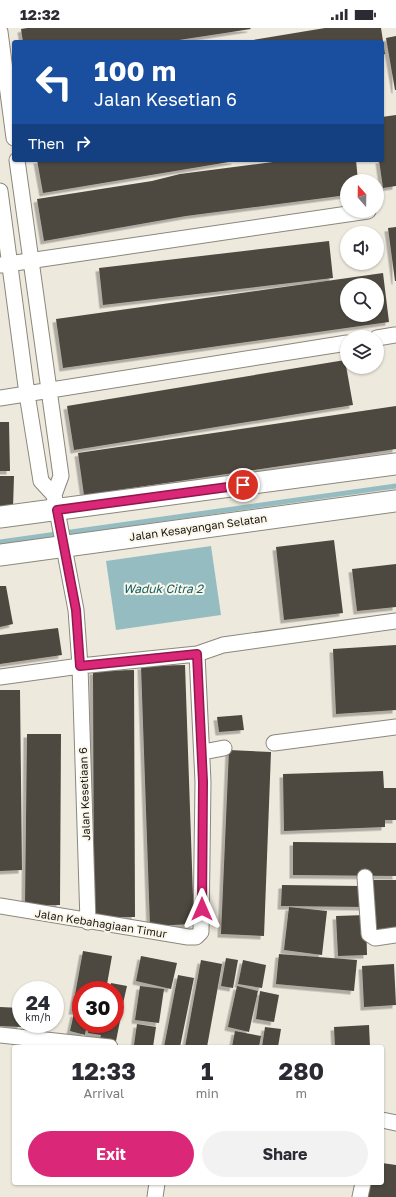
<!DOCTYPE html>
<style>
:root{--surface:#fff;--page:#f2f2f3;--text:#2b2b33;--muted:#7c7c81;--accent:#db2777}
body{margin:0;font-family:"Golos Text",sans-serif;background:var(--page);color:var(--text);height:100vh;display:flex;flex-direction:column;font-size:15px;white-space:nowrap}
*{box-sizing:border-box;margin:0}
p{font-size:13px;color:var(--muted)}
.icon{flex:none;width:22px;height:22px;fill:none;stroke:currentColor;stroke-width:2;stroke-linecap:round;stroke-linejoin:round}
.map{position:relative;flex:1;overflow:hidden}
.details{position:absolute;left:12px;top:1017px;width:372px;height:140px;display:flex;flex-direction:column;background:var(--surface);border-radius:4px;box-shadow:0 1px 3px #0004}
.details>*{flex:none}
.top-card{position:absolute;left:12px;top:12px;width:372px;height:122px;border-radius:4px;box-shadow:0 1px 3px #0004;background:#1a4fa0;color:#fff;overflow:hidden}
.needle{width:26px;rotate:340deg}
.tools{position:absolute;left:340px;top:146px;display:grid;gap:8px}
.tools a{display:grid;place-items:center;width:44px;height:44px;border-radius:50%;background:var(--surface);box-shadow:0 1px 3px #0004;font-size:20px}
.speed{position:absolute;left:12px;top:953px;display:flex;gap:8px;font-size:20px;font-weight:700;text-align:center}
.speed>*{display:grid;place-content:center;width:52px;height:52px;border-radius:50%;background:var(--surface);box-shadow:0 1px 3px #0004;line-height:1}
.speed small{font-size:10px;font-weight:400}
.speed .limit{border:6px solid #d22;background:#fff;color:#111}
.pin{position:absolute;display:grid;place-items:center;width:34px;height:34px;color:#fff;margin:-17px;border:2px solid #fff;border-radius:50%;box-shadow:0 1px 4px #0007}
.me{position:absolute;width:44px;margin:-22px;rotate:0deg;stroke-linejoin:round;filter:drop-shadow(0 0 3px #0008)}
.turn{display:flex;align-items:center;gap:14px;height:84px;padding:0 16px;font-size:18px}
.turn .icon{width:52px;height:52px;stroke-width:2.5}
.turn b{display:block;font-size:28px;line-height:34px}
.then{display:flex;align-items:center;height:38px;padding:0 16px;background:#0003;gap:8px;font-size:15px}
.eta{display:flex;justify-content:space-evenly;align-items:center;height:68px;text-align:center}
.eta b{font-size:24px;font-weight:700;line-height:28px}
.action{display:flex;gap:8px;margin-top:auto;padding:8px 16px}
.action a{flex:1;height:46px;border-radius:24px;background:var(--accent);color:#fff;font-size:16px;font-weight:700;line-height:46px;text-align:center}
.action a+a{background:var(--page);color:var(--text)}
.status{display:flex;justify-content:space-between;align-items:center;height:28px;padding:0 20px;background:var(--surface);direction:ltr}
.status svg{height:11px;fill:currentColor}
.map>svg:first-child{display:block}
</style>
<div class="status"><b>12:32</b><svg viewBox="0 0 49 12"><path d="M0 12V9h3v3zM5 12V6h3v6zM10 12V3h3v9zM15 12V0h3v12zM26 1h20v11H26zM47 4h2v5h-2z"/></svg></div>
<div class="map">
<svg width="396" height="1169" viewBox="0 0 396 1169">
<defs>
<filter id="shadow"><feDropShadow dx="-3.5" dy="3.5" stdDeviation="0" flood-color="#0004"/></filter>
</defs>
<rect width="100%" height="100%" fill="#eee9dd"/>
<!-- water -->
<path fill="#95bdc1" d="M211,518L221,587L116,602L106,533Z"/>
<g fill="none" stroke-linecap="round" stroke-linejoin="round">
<!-- stream -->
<path stroke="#95bdc1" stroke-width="5" d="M0,514L396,458"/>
</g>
<!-- building -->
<path fill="#4d493f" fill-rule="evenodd" filter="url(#shadow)" d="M27,0H250L251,1L166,14H23L21,1Z
M325,0H381L385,26L382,27V14H241Z
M396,8V62H395L386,10Z
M396,87V158L383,160L379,132H382V89Z
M37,132H235V133L43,165Z
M288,132H356L358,153H347V167L186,188L44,213L37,171L152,153L180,146Z
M396,199V253H395L388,200Z
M329,213L333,250L103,277L99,240Z
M383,245L389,294L63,340L56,291ZM347,257H377V287H347Z
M345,332L353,377L74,422L67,378Z
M396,378V421L84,467L78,425Z
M0,394H9L10,443H0Z
M0,448H14L13,480H0Z
M334,512L343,585L284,592L276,519Z
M396,536V579L357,583L352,541Z
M0,558H6L13,596L0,599Z
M58,600L62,627L0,636V607Z
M396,617V682L336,686L333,621Z
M185,637L194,896L150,898L141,638Z
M134,642L135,889H94L93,643Z
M0,662H20L22,842L0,843Z
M242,687L244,702L219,704L217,689Z
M27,706H61L60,877H25Z
M229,722L271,724L264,908L221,906Z
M383,743L384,760H396V792H385V799L284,803L283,746Z
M293,814L396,815V848L293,847Z
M371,852H396V903H371Z
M282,857L359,858L365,879L281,878Z
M289,879L327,883L322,927L284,922Z
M366,887L367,927L338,928L336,888Z
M83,923L112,928L106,962H81V984L72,983Z
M279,926L357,932L354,963L276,956Z
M141,928L177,935L171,961L136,953Z
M226,930L238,932L233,960L221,958Z
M201,932L222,936L207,1019H185Z
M243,932L266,937L262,960L238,956Z
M394,936L396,977L364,979L362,938Z
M178,947L194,950L180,1019H164Z
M111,955L127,958L122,980L115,978V962H110Z
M140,958L164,961L159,995L135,992Z
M237,958L258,963L249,1004L228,999Z
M260,963L279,967L274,994L256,991Z
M0,979L21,980V999L0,998Z
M115,981L122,983L116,1013L100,1010L101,1007L88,1005L90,996H115Z
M74,985L81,987V996H87L85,1007L70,1003Z
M137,996L156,999L153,1019L134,1017Z
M369,997L370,1019H335L334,999Z
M265,999L281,1001L278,1019H262Z
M235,1003L261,1008L259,1019H232Z
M382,1135L396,1137V1169H366L369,1155H382Z"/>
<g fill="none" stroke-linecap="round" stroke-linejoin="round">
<defs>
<path id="street" d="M0,4L14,110
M17,132L61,448L54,467
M0,163L27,366L41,453L54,467L76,582L80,638L88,894
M1,237L368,183
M377,310L395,307
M0,370L347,315
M0,649L80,638L197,626L223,617L396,593
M274,715L396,699
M203,724L224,720
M365,849L369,906L375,910L396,907
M0,878L188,909H196L201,904L203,754L197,626
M0,1007L110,1019
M382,1092L396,1095
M155,1169L157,1155
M360,1169L363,1155"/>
<path id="secondary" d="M0,489L396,436
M0,527L396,473"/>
</defs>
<!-- street casing -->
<use href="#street" stroke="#8b877c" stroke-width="17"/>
<!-- secondary casing -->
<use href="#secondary" stroke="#8b877c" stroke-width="23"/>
<!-- street -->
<use href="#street" stroke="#fff" stroke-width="15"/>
<!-- secondary -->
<use href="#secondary" stroke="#fff" stroke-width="21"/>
</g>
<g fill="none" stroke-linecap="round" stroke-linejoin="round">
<defs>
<path id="route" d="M202,881L203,754L197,626L80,638L76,582L57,482L243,457"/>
</defs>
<!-- route casing -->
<use href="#route" stroke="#8e194d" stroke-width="10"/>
<!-- route -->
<use href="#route" stroke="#db2777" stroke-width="7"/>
</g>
<g text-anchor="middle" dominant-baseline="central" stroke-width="4" stroke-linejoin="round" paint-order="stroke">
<!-- street labels -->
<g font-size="11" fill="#181612" stroke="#fbf6ea">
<text transform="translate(198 499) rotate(-8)">Jalan Kesayangan Selatan</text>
<text transform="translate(84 766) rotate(-92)">Jalan Kesetiaan 6</text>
<text transform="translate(101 895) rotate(9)">Jalan Kebahagiaan Timur</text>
</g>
<!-- water labels -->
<g font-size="12" font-style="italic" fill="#106269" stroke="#fbf6ea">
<text x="163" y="560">Waduk Citra 2</text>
</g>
</g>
</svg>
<div class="tools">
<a><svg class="needle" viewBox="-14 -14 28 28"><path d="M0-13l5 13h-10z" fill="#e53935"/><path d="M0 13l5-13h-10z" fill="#7c7c81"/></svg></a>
<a><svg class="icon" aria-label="sound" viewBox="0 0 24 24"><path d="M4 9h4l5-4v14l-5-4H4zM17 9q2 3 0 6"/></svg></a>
<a><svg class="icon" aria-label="search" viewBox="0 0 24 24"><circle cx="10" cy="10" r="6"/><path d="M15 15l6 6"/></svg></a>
<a><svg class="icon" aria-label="layers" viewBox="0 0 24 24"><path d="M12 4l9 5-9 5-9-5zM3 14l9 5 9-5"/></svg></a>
</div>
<div class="speed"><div>24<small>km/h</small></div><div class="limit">30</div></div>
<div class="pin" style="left:243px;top:457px;background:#d93025"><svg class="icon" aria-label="arrive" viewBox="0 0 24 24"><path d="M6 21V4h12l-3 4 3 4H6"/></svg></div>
<svg class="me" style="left:202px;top:881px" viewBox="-20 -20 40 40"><path d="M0-17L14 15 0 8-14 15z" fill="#db2777" stroke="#fff" stroke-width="4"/></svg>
<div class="top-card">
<div class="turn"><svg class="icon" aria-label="left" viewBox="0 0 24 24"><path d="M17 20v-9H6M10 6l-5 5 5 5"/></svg><div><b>100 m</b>Jalan Kesetian 6</div></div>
<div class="then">Then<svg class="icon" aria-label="right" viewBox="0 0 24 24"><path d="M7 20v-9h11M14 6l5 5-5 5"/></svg></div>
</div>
<section class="details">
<div class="eta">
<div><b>12:33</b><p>Arrival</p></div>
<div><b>1</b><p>min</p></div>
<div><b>280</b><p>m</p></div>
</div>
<div class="action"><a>Exit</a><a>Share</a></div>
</section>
</div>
